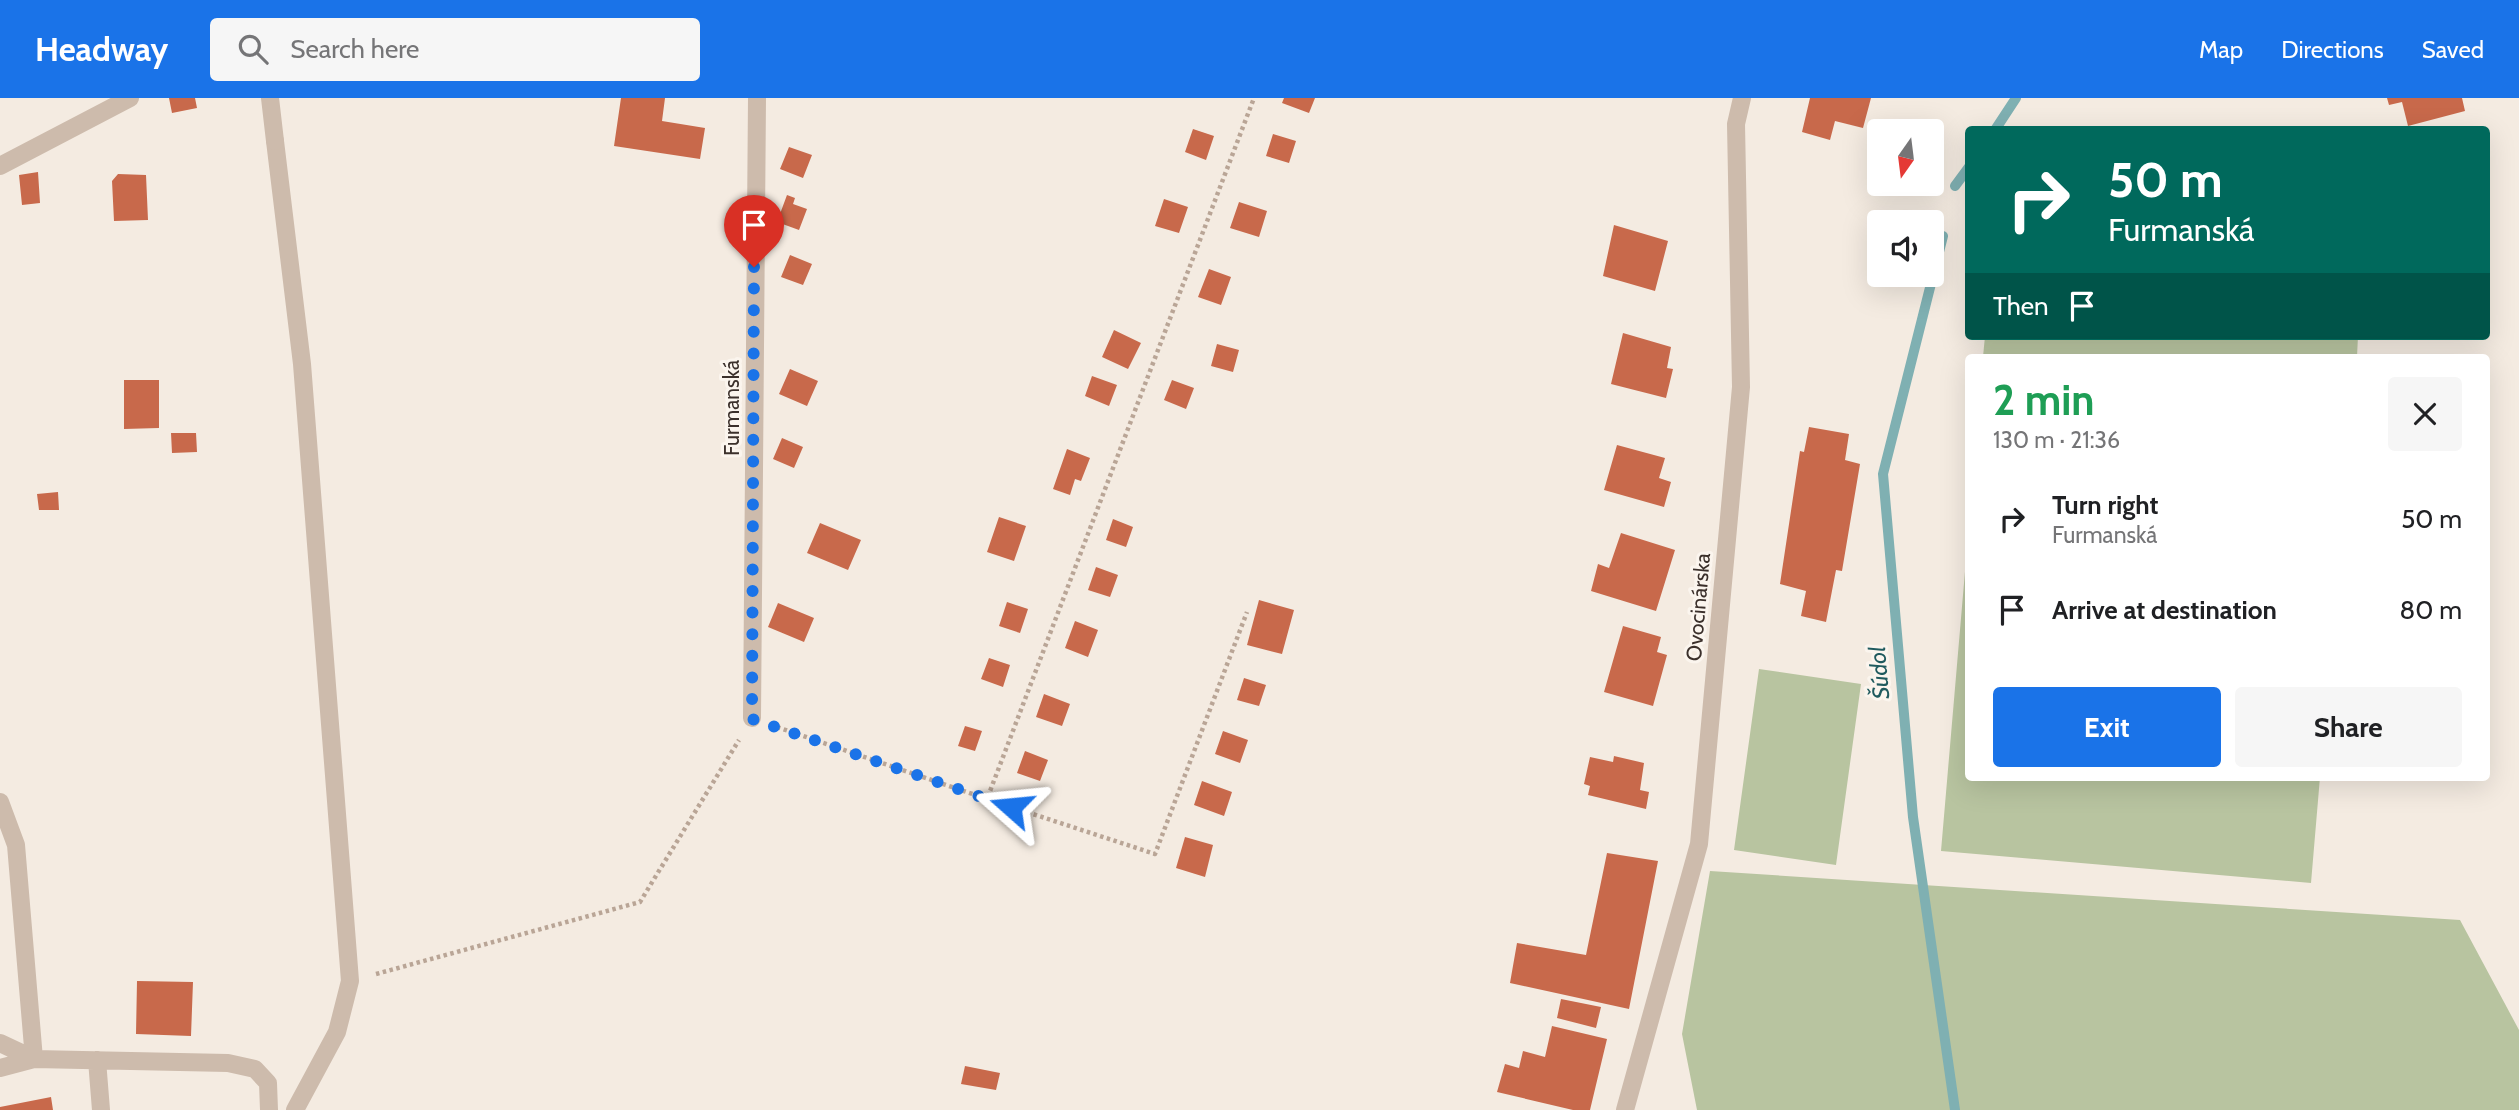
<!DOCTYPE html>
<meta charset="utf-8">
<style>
:root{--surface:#fff;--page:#f6f6f6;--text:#202124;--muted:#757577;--accent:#1a73e8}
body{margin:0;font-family:Cabin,sans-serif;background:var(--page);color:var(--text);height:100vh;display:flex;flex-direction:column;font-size:26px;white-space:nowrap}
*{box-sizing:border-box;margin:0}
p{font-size:23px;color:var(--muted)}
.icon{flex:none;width:38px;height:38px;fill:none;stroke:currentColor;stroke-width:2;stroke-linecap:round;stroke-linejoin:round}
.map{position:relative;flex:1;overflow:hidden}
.panel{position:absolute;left:1965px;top:256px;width:525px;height:427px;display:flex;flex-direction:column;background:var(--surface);border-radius:7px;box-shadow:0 7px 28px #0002}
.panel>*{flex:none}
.guide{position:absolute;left:1965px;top:28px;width:525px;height:214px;border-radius:7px;box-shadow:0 7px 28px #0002;background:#00695c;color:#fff;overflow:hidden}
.needle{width:46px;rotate:194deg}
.tools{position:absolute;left:1867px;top:21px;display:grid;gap:14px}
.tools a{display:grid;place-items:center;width:77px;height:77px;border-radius:7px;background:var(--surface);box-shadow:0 7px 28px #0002;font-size:35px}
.pin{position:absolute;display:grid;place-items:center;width:60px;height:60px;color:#fff;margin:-72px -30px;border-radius:50% 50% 50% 0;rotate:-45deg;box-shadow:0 0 7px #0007}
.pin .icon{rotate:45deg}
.me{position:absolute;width:77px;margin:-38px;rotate:288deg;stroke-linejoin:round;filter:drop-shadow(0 0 5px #0008)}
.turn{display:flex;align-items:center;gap:24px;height:147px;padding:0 28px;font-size:32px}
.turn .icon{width:91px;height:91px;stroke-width:2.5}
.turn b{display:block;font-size:49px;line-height:60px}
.then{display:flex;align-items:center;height:66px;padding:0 28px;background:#0003;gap:14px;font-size:26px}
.round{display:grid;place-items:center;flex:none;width:74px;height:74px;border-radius:7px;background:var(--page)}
.summary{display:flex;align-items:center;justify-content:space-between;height:119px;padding:0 28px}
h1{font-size:42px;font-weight:700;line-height:52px;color:#1e9e55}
.cta{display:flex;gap:14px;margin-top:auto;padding:14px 28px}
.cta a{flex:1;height:80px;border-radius:7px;background:var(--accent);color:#fff;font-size:28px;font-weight:700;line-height:80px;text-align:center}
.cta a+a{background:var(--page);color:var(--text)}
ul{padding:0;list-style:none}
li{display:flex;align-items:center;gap:21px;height:91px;padding:0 28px}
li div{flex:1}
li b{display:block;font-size:26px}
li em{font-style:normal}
header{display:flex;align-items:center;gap:42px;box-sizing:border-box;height:98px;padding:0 35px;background:var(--accent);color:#fff}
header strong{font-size:33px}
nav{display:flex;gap:38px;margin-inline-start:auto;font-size:24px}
.search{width:490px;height:63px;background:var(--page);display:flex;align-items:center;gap:18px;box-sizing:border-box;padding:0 24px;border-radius:7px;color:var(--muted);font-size:26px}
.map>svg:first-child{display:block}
</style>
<header>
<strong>Headway</strong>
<div class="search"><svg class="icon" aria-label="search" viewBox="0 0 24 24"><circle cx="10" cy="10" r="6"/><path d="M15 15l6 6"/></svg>Search here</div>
<nav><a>Map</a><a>Directions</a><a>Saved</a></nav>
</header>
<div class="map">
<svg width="2519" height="1012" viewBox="0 0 2519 1012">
<rect width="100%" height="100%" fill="#f4ebe1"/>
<!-- green -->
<path fill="#b8c4a0" d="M1985,238H2358L2357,259H1983Z
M1969,427V679H2320L2311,785L1941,753Z
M1759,571L1861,586L1836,767L1734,752Z
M1710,773L2460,822L2519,932V1012H1697L1682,936Z"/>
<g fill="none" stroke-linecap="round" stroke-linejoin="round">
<!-- stream -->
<path stroke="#7fb0b2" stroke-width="10" d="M1995,32L2016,0
M1955,88L1969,69
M1943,138L1883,376L1913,719L1955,1012"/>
</g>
<!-- building -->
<path fill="#c8694b" d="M169,0H195L197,10L172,15Z
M621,0H665L662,23L705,30L700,61L614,48Z
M1284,0H1315L1309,15L1282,5Z
M1810,0H1871L1863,30L1835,23L1830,42L1802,34Z
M2387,0H2462L2465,13L2408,28L2402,4L2389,7Z
M1193,31L1214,38L1206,62L1185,54Z
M1273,36L1296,43L1289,65L1266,58Z
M789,49L812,57L803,80L780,71Z
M38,74L40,105L22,107L19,77Z
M118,76L146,77L148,122L114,123L112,83Z
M787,97L795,100L793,106L807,111L799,132L777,124Z
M1164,101L1188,109L1179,135L1155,128Z
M1239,104L1267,113L1259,139L1230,130Z
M1614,127L1668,143L1655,193L1603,178Z
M790,157L812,166L803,187L781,179Z
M1209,171L1231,179L1221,207L1198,199Z
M1114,232L1141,245L1128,271L1102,259Z
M1623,235L1671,249L1667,270L1673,271L1666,300L1611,286Z
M1217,246L1239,252L1233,274L1211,268Z
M790,271L818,283L807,308L779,296Z
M1092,278L1117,287L1109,308L1085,298Z
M124,282H159V330L124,331Z
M1172,282L1194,290L1186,311L1164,302Z
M1809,329L1849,336L1845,362L1860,366L1842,473L1836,472L1826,524L1801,518L1806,493L1780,486L1800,353L1804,354Z
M171,335H196L197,354L172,355Z
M782,340L803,349L794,370L773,361Z
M1617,347L1665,360L1659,380L1671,384L1664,409L1604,392Z
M1067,351L1090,360L1081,383L1075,381L1070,397L1053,391Z
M58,394L59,412H39L37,396Z
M999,419L1026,428L1014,463L987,454Z
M1113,421L1133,429L1126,449L1106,442Z
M820,425L861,442L848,472L807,455Z
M1621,435L1675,452L1656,513L1591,493L1598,466L1609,470Z
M1096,469L1118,477L1110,499L1088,492Z
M1259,502L1294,512L1282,556L1247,547Z
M1007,504L1028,511L1020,535L999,528Z
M778,505L814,520L804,544L768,529Z
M1075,523L1098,532L1088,559L1065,550Z
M1623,528L1661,539L1657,554L1667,557L1653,608L1604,594Z
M989,560L1010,567L1003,589L981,581Z
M1244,580L1266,587L1259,608L1237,602Z
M1044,596L1070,606L1062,628L1036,619Z
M965,628L982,633L975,653L958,648Z
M1223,633L1248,642L1240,665L1215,656Z
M1025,653L1048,662L1040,683L1017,675Z
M1614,658L1644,665L1640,692L1649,694L1646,711L1588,697L1590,688L1584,686L1590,659L1613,664Z
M1202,683L1232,694L1224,718L1194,707Z
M1185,739L1213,747L1205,779L1176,770Z
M1607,755L1658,763L1629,911L1510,885L1517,845L1586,857Z
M137,883L193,884L191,938L136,936Z
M1561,901L1601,909L1596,930L1557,920Z
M1552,928L1607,941L1590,1012H1573L1497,994L1505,966L1519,970L1523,953L1545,959Z
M965,968L1000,975L996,992L961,986Z
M51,999L53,1012H0V1009Z"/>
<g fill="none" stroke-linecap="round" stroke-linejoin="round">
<!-- path -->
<path stroke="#b9a596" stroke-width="4.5" stroke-dasharray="3.5 3.5" stroke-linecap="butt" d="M777,629L987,701L1254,0
M987,701L1155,756L1247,514
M376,876L640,804L739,642"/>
<!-- lane -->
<path stroke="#cdbbac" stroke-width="18" d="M275,43L302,266L350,883L337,934L295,1012
M0,704L16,747L34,961L0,945
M97,962L101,1012
M0,970L34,961L228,965L255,971L268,985L269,1012"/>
<!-- street -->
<path stroke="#cdbbac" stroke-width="18" d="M270,0L275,43
M0,68L130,0
M752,620L757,0
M1625,1012L1699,746L1741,289L1736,26L1742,0"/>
</g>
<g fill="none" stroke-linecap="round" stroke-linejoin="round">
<!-- route -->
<path stroke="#1a73e8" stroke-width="12" stroke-dasharray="0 21.6" d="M754,169L752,621L1011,709"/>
</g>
<g text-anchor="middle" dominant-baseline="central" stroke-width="6" stroke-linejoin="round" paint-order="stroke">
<!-- street labels -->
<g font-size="21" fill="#3b302b" stroke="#fbf5ee">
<text transform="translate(731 310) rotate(-90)">Furmanská</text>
<text transform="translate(1698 509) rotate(-85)">Ovocinárska</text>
</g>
<!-- water labels -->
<g font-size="23" font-style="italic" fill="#1f5a5e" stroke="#fbf5ee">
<text transform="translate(1879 575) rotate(-95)">Šúdol</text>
</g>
</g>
</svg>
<div class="tools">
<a><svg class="needle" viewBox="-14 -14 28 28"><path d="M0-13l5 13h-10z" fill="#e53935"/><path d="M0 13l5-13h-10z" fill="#757577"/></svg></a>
<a><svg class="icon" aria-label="sound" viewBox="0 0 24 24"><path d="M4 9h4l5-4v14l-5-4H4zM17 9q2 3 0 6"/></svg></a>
</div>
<div class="pin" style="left:754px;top:169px;background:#d93025"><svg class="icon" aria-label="arrive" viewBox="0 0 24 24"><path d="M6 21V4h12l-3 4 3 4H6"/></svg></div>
<svg class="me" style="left:1011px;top:709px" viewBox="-20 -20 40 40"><path d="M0-17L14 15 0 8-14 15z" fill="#1a73e8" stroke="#fff" stroke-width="4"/></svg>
<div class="guide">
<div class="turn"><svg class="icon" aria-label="right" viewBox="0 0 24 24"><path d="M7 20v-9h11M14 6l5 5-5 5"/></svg><div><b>50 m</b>Furmanská</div></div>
<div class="then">Then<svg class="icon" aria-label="arrive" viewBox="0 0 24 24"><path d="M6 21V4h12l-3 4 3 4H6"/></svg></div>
</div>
<section class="panel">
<div class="summary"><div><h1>2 min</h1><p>130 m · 21:36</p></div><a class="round"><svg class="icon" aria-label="close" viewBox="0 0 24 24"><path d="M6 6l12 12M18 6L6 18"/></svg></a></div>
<ul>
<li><svg class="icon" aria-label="right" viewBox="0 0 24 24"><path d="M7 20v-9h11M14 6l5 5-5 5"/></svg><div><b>Turn right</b><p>Furmanská</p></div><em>50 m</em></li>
<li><svg class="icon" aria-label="arrive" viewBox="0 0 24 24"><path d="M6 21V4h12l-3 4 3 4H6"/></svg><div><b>Arrive at destination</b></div><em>80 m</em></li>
</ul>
<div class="cta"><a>Exit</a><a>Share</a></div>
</section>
</div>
